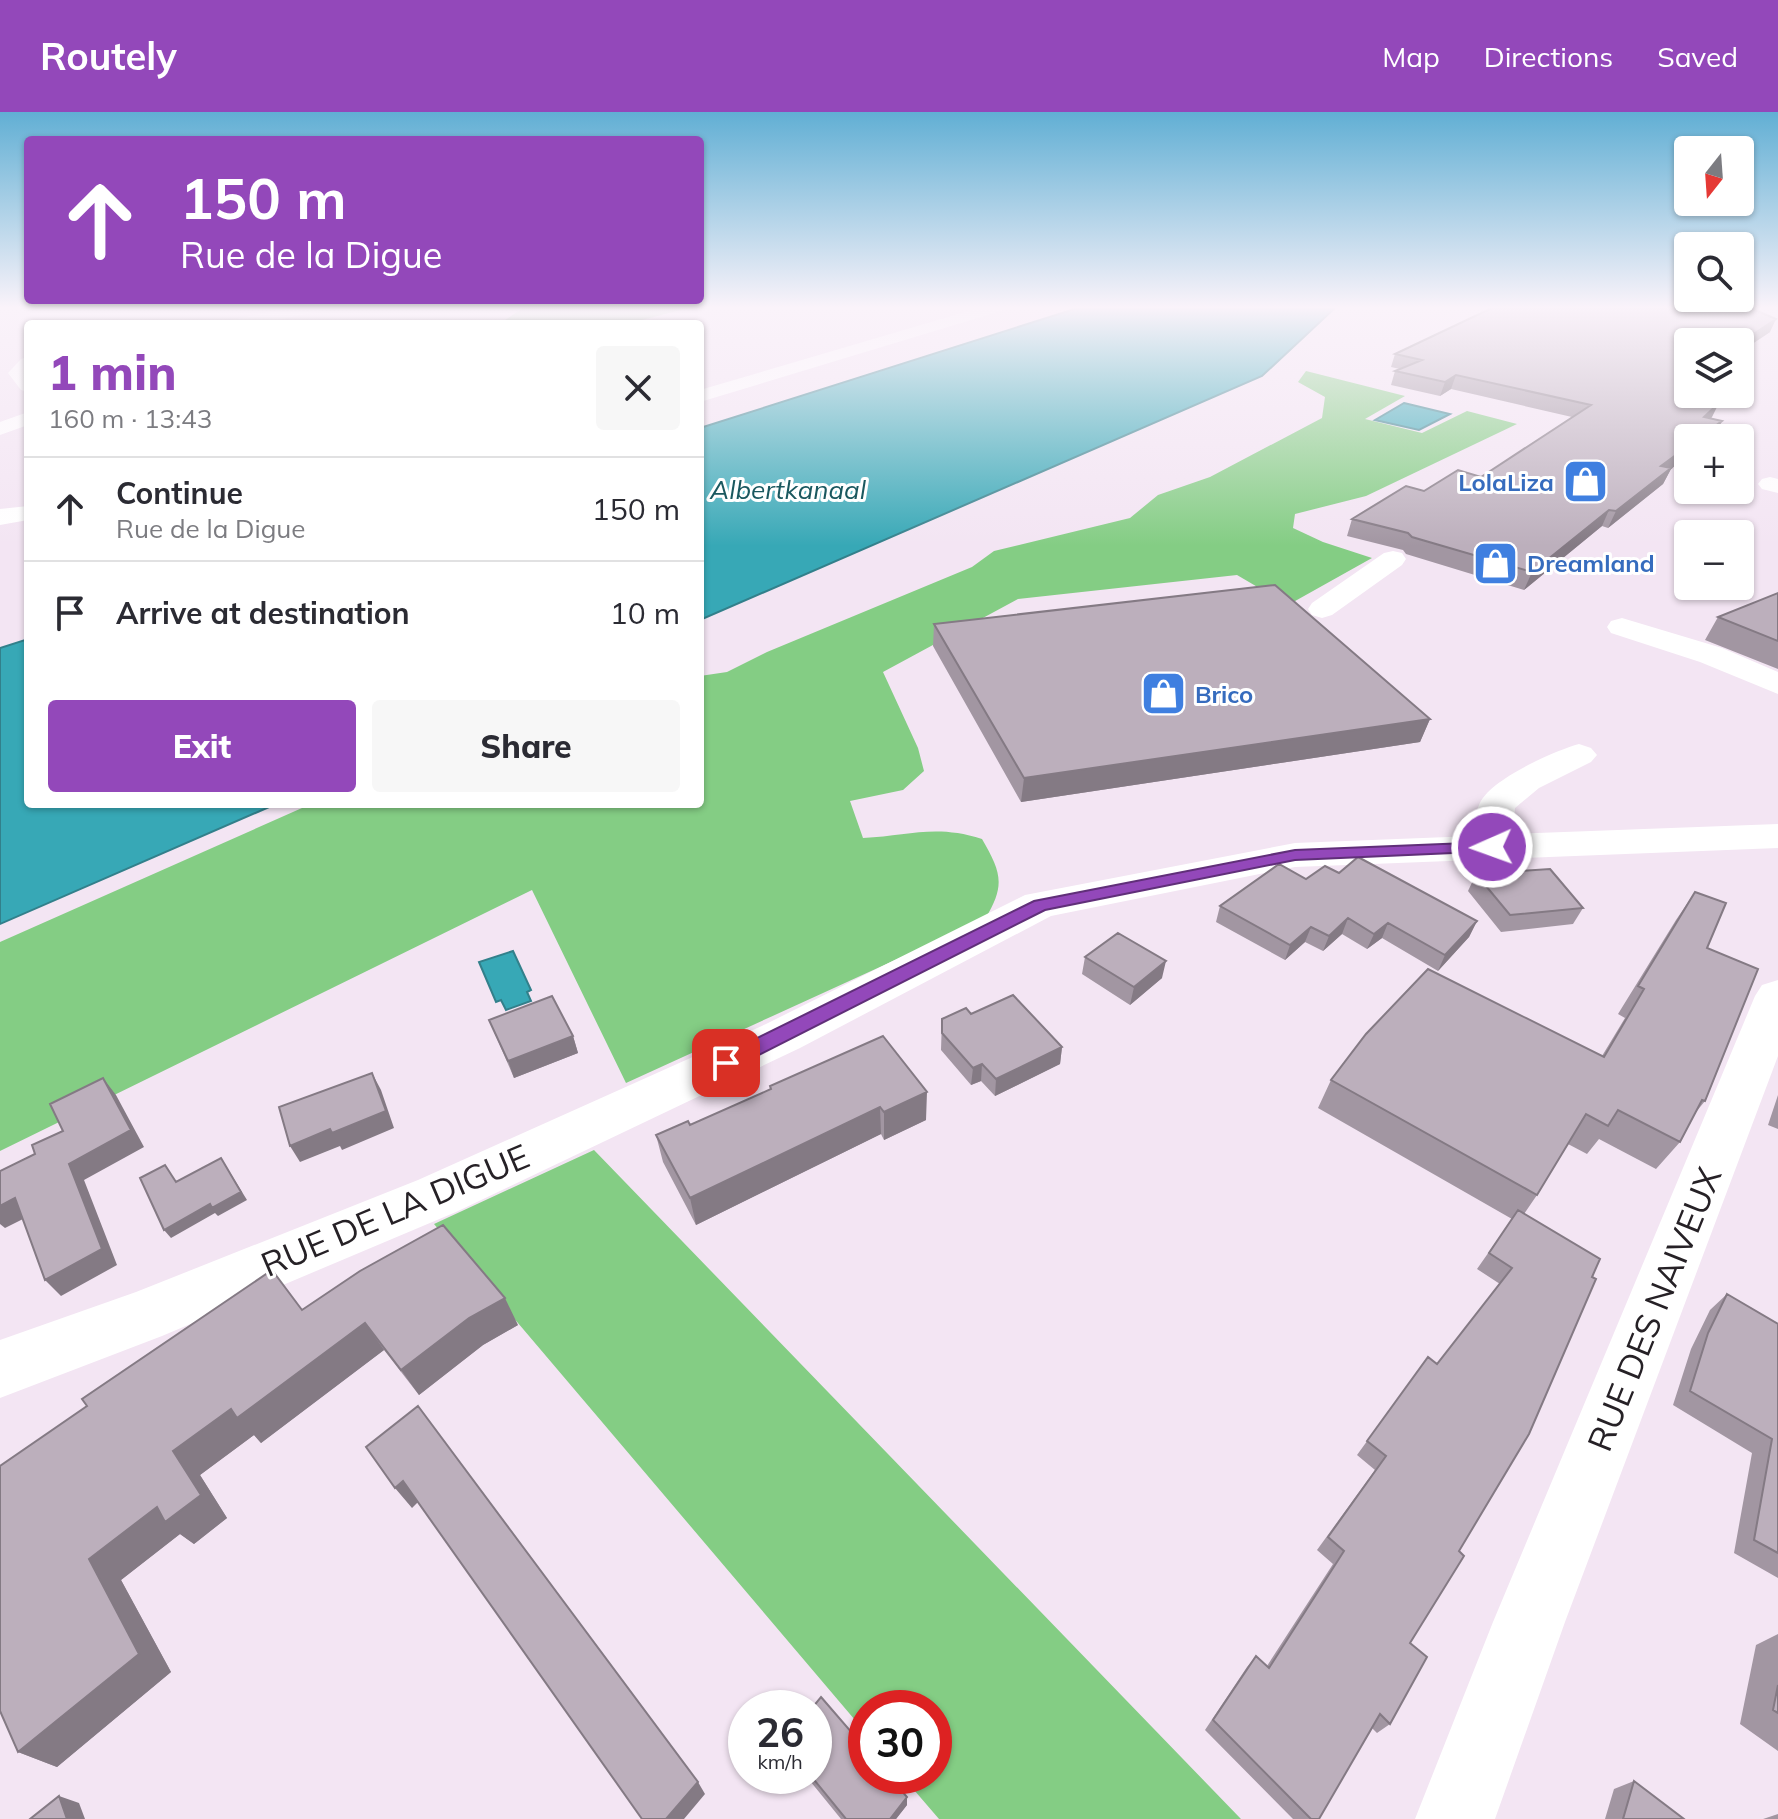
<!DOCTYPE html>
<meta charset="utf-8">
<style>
:root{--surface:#fff;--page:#f7f7f7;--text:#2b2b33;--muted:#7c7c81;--line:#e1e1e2;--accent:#9348ba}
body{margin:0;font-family:Mulish,sans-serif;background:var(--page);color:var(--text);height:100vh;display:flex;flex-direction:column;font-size:30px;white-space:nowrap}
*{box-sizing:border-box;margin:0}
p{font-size:26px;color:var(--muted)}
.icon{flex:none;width:44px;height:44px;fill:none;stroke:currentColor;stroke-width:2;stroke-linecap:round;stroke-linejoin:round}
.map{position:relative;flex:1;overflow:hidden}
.side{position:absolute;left:24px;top:208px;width:680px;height:488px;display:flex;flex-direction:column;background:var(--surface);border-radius:8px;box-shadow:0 2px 6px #0004}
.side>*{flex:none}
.top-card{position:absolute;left:24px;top:24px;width:680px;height:168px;border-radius:8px;box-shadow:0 2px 6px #0004;background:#9348ba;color:#fff;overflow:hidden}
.needle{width:52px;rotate:197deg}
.buttons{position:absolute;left:1674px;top:24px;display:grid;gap:16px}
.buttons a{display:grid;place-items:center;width:80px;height:80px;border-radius:8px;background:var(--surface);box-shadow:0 2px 6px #0004;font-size:40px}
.speed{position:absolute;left:728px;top:1578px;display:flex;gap:16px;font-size:40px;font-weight:700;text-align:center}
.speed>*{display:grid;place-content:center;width:104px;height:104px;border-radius:50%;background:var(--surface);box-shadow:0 2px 6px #0004;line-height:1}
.speed small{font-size:20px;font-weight:400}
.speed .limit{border:12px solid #d22;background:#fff;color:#111}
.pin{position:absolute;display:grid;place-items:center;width:68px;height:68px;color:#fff;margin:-34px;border-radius:16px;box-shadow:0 4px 12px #0006}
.me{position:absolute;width:88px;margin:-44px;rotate:268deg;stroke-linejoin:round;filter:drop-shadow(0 0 6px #0008)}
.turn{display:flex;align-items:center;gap:28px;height:168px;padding:0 24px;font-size:36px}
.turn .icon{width:104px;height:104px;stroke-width:2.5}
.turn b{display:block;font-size:56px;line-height:68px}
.round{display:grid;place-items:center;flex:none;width:84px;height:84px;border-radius:8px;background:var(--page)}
.headline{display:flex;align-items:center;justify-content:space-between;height:136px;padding:0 24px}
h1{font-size:48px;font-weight:800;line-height:60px;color:var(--accent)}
.button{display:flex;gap:16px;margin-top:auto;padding:16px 24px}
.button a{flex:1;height:92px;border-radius:8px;background:var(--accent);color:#fff;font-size:32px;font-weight:800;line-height:92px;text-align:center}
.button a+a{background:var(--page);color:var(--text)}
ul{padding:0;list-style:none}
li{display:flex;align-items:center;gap:24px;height:104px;padding:0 24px;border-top:2px solid var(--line)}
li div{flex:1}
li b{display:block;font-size:30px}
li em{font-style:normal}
header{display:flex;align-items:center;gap:48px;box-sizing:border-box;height:112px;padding:0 40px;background:var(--accent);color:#fff}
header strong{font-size:38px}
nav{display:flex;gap:44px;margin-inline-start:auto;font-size:28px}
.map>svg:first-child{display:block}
</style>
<header>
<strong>Routely</strong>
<nav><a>Map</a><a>Directions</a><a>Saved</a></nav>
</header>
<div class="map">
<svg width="1778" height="1707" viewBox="0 0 1778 1707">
<rect width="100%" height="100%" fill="#f3e5f3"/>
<!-- green -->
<path fill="#84cd84" d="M525,195H692L627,212L602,208L580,212H499Z
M1306,259L1405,284L1365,307L1422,321L1467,299L1517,312L1366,384L1295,402L1293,416L1323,430L1372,446L1288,493L1237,463L1018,487L883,560L918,636L924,659L903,678L850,689L863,726C909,724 935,712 982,727C1001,760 1006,773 985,807L626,971L532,778L0,1039V830L311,692H700V564L727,560L767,540L972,455L994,439L1130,406L1158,383L1210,365L1322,306L1325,285L1298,270Z
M594,1038L1241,1707H939L902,1664H934V1596H866V1621L434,1112Z"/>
<!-- water -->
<path fill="#37a8b6" stroke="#32808b" stroke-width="2" d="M1081,195H1336L1262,264L700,508V316Z
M1404,291L1450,302L1419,318L1375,308Z
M28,527V692H276L0,812V536Z
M513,839L531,878L527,880L531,889L506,898L501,888L496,890L479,850Z"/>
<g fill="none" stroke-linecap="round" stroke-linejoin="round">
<!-- minor -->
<path fill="#fff" fill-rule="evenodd" d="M295,195H325L323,198L260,212H228L230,208Z
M982,195H1006L1004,198L700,290V278Z
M28,245V280L21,278L8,261L21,247Z
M28,300V313L0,323V310Z
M1770,365L1778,367V381L1762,377L1758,372L1762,367Z
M28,394V408L0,413V397Z
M1393,439L1402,441L1406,447L1402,453L1332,503L1322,506L1312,503L1308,497L1312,491L1384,441Z
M1622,506L1722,536L1778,560V582L1700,550L1611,521L1607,515L1611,509Z
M1579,632L1591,636L1597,643L1591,650L1539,676L1515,696L1513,722L1778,712V736L1295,755L1051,804L800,936L456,1100L162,1224L0,1286V1228L136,1180L418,1068L766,912L1025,783L1295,731L1474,724C1475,714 1475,702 1479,693C1488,668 1554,639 1579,632Z
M1778,868V944L1565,1510L1495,1707H1415L1493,1510L1755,884L1762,873Z"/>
</g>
<!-- wall -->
<path fill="#a296a2" d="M1770,220L1740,240V230H1688V282L1712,305L1711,306L1722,309L1714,324L1688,326V343L1671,357L1663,372L1608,416L1602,414L1524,478L1406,442L1403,438L1347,424L1352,407L1424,379L1481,365L1572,305L1451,277L1440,284L1391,273L1395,259L1400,257L1391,255L1395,242Z
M1778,481V557L1705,528L1718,505Z
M934,512L1430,607L1420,630L1021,690L933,534Z
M1339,761L1477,809L1469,825L1438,859L1382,826L1367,837L1342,822L1323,839L1305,830L1285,848L1216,810L1220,794L1306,767Z
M1476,762L1583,796L1573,812L1501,820L1468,779Z
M1695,780L1707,836L1705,989L1696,1000L1680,1030L1656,1057L1599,1027L1587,1042L1568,1032L1537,1083L1524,1102L1459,1439L1410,1531L1390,1612L1377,1621L1372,1616L1319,1707H1293L1205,1618L1247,1555L1256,1544L1267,1554L1333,1452L1317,1438L1375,1358L1357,1343L1428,1245L1437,1252L1500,1172L1477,1157L1512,1107L1318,996L1331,968L1602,944L1625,906L1618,902L1676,808Z
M1085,845L1162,866L1130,893L1082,862Z
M971,902L1062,935L1060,952L995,984L981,969L971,973L941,938L942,907Z
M489,908L573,924L578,941L514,966Z
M883,924L926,1008L884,1028L881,1022L696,1113L663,1050L656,1023L690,1013L770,978V974Z
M1778,983V1017L1768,1013Z
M1727,1182L1778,1212V1466L1734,1441L1752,1341L1673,1293L1691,1237L1710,1198Z
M302,1198L518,1213L483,1233L419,1283L384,1238L261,1331L254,1323L200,1363L227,1406L194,1432L180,1422L121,1468L171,1560L57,1655L18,1640L0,1599Z
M1778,1522V1639L1740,1612L1756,1533Z
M806,1664H814L907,1685V1693L896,1707H841Z
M1634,1669L1684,1707H1605L1614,1677Z
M1778,1702V1707H1763Z"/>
<!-- shaded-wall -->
<path fill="#847a84" d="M1776,207L1770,220L1740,240V231Z
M1456,263L1451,277L1440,284L1445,270Z
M1719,291L1712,305L1696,319L1704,305Z
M1722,309L1714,324L1711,326H1698Z
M1688,334V343L1671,357L1663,372L1608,416L1616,399L1661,354Z
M1609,398L1602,414L1524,478L1532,460Z
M1430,607L1420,630L1021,690L1024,666Z
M1348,806L1342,822L1323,839L1329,824Z
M1477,809L1469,825L1438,859L1445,843Z
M1388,811L1382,826L1367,837L1374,822Z
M1311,815L1305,830L1285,848L1290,833Z
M1166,849L1162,866L1130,893L1134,875Z
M573,924L578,941L514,966L508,949Z
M1062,935L1060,952L995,984L996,967Z
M982,952L981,969L971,973L973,956Z
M372,961L381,978L394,1016L342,1038L340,1034L300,1050L290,1034L330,1017Z
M103,966L116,983L144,1035L84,1068L117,1153L61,1184L45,1168L69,1052Z
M927,980L926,1008L884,1028V1000Z
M880,995L881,1022L696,1113L690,1086Z
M221,1046L247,1088L218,1104L215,1101L171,1126L164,1118Z
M15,1086L31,1103L5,1116L0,1112V1094Z
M505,1186L518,1213L483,1233L419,1283L401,1258L469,1206Z
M365,1211L384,1238L261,1331L254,1323L200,1363L227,1406L194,1432L180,1422L121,1468L171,1560L57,1655L18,1640L89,1447L173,1339L231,1297Z
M403,1369L419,1389L412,1396L395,1376Z
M698,1670L705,1682L684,1707H666Z
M59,1684L79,1691L85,1707H67Z
M907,1685V1693L896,1707H890Z"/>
<!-- building -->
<path fill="#bcafbc" stroke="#847a84" stroke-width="2" d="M1494,195H1748L1776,207L1740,231L1688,230V264L1682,268L1688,271V282H1705L1719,291L1704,305L1722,309L1698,326H1688V334L1661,354L1671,356L1616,399L1609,398L1532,460L1412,425L1408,421L1352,407L1406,374L1424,379L1458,358L1481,365L1591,293L1456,263L1445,270L1395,259L1422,248L1395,242Z
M1275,473L1430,607L1024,666L934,512Z
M1778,481V529L1718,505Z
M1358,745L1477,809L1445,843L1388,811L1374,822L1348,806L1329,824L1311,815L1290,833L1220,794L1279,752L1306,767L1325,754L1339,761Z
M1550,757L1583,796L1510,803L1476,762Z
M1695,780L1726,791L1707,836L1758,857L1705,989L1702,988L1680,1030L1618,998L1608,1014L1586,1002L1537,1083L1331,968L1366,922L1428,857L1604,945L1644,877L1638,874Z
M1118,821L1166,849L1134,875L1085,845Z
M1013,883L1062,935L996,967L982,952L973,956L942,921V907L966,896L971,902Z
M552,884L573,924L508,949L489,908Z
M883,924L927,980L884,1000L880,995L690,1086L656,1023L688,1009L690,1013L771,977L770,974Z
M372,961L386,999L332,1021L330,1017L290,1034L279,995Z
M103,966L131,1018L69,1052L102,1137L45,1168L15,1086L0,1094V1059L35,1042L32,1033L63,1019L50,992Z
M221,1046L241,1080L212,1096L210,1092L164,1118L140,1066L165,1053L176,1070Z
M1518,1098L1600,1147L1592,1165L1596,1167L1529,1322L1459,1439L1464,1444L1410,1531L1427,1545L1390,1612L1380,1602L1319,1707H1311L1213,1608L1256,1544L1269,1556L1344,1439L1328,1425L1386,1344L1367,1329L1428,1245L1437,1252L1512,1156L1489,1141Z
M443,1113L505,1186L469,1206L401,1258L365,1211L237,1306L231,1297L173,1339L201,1383L165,1410L157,1395L89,1447L139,1542L18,1640L0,1599V1354L87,1294L82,1287L272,1158L302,1198L360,1159Z
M1727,1182L1778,1212V1441L1754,1428L1772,1327L1690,1279L1708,1221Z
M418,1294L698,1670L666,1707H642L403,1369L395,1376L366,1335Z
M1778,1573V1601L1773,1598Z
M821,1585L866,1637V1664H889L907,1685L890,1707H846L811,1664H814V1596H812Z
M1634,1669L1684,1707H1623Z
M59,1684L67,1707H30Z"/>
<!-- sky -->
<linearGradient id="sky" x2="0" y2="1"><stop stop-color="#61afd4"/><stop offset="0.45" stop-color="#faf3fa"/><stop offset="1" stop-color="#faf3fa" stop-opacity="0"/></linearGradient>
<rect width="1778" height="434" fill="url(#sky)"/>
<!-- route -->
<path fill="#9348ba" stroke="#602f79" stroke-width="2" d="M1492,730L1498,731V739L1295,748L1045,798L733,956H719L716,951L719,945L1034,789L1295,738Z"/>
<!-- icons -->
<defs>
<symbol id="shop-square" viewBox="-11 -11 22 22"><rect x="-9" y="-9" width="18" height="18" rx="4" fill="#3f7fe0" stroke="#fff"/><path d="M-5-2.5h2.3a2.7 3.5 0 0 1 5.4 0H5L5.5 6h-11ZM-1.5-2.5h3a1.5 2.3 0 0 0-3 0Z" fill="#fff"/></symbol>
</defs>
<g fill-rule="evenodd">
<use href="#shop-square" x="1560" y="344" width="51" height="51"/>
<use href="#shop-square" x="1470" y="426" width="51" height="51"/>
<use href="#shop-square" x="1138" y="556" width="51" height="51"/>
</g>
<g text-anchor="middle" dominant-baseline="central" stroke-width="6" stroke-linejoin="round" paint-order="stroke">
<!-- far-shop labels -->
<g font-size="24" font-weight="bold" fill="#366cbe" stroke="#fff" text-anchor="start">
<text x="1554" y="370" text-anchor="end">LolaLiza</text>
<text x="1527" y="451">Dreamland</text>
<text x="1195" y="582">Brico</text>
</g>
<!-- far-water labels -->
<g font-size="26" font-style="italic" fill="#1a585f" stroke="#fff">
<text x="788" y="377">Albertkanaal</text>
</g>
<!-- near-street labels -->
<g font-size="34" fill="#262126" stroke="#fff">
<text transform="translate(395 1098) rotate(-23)">RUE DE LA DIGUE</text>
<text transform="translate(1654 1197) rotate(-68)">RUE DES NAIVEUX</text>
</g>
</g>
</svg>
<div class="buttons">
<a><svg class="needle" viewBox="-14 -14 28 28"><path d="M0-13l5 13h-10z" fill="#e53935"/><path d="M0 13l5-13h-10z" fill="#7c7c81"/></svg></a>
<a><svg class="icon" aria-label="search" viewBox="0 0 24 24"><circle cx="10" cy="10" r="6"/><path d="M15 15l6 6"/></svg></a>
<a><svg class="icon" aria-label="layers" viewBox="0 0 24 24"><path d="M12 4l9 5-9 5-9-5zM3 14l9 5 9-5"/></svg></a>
<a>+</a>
<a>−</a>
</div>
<div class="speed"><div>26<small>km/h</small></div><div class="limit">30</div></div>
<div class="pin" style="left:726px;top:951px;background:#d93025"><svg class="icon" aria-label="arrive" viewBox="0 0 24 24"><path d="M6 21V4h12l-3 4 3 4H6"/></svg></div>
<svg class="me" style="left:1492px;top:735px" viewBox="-20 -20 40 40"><circle r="17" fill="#9348ba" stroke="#fff" stroke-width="3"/><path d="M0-11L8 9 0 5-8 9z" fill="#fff"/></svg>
<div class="top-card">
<div class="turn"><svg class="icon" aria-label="ahead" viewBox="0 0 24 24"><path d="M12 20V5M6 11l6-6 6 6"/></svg><div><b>150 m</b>Rue de la Digue</div></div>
</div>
<section class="side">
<div class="headline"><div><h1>1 min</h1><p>160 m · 13:43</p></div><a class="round"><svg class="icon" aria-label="close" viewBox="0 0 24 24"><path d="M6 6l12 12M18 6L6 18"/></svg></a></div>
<ul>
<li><svg class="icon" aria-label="ahead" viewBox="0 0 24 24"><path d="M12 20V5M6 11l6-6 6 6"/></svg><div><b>Continue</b><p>Rue de la Digue</p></div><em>150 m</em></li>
<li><svg class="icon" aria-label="arrive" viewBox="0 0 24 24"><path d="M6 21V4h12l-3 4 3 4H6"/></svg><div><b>Arrive at destination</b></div><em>10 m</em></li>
</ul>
<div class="button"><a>Exit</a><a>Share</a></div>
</section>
</div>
